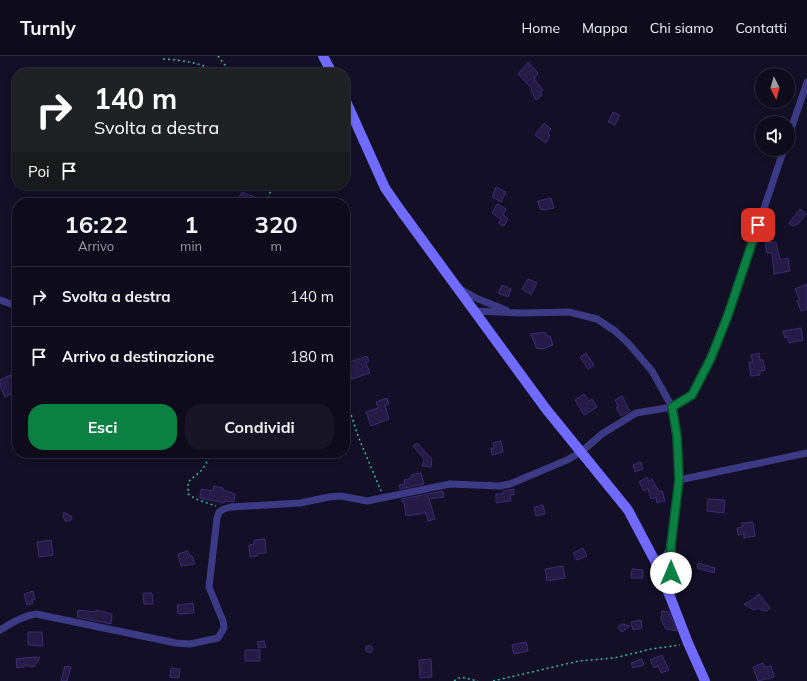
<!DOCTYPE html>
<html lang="it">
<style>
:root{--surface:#0e0b1c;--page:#171425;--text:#f1f3f6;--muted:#9b9ba3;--line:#2e2b3b;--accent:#0b8043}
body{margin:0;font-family:Mulish,sans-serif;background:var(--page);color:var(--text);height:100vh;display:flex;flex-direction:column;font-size:15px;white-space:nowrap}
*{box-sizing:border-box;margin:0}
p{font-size:13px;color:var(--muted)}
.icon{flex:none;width:22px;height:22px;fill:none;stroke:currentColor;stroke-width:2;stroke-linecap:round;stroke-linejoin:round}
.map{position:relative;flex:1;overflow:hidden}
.panel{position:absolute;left:12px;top:142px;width:338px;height:260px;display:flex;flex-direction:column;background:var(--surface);border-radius:16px;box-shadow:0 2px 6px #0003,0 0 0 1px var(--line)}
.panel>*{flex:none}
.top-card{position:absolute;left:12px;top:12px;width:338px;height:122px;border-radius:16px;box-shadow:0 2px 6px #0003,0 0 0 1px var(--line);background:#202124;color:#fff;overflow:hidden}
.needle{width:26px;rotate:174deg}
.fabs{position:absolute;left:755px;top:12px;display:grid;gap:8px}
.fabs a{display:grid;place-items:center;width:40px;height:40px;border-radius:50%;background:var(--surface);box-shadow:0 2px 6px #0003,0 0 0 1px var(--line);font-size:20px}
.pin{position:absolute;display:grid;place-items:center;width:34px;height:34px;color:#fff;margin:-17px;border-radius:8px;box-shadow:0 2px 6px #0006}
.me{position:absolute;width:44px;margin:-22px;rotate:0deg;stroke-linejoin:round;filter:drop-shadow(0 0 3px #0008)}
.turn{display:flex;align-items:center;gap:14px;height:84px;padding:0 16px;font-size:18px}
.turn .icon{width:52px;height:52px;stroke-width:2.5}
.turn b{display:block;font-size:28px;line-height:34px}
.then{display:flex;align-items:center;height:38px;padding:0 16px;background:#0003;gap:8px;font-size:15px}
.eta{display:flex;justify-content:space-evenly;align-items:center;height:68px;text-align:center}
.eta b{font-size:24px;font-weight:700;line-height:28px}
.cta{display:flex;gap:8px;margin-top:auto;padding:8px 16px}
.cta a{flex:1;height:46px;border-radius:16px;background:var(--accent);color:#fff;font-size:16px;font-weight:700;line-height:46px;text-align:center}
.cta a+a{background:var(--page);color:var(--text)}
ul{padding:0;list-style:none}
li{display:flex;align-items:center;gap:12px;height:60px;padding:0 16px;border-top:1px solid var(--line)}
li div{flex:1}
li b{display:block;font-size:15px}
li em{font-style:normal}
header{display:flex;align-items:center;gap:24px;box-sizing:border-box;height:56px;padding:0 20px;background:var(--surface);border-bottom:1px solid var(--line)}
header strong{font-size:19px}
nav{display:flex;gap:22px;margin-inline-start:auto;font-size:14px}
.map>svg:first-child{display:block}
</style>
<header>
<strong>Turnly</strong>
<nav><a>Home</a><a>Mappa</a><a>Chi siamo</a><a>Contatti</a></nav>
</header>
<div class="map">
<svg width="807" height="625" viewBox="0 0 807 625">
<rect width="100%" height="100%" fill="#130f26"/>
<!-- building -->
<path fill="#241b47" stroke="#3b2d73" d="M528,6L538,17L534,23L543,34L540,37L542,39L536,44L531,34L532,33L518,18Z
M613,56L620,59L615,69L608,66Z
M544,67L551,73L548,77L550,79L546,87L535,79Z
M496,131L506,136L501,146L492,141Z
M242,136L269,147H237Z
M551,142L554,152L544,154L540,153L538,145Z
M497,148L506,153L503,159L508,163L504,170L498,167L501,163L492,157Z
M800,153L806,158L798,168L792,170L789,167Z
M776,186L780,204L788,202L790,215L774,218L772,197H767L765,187Z
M528,223L537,227L531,239L522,233Z
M807,228V253L801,255L797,245L800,244L795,233Z
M502,229L511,233L508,241L498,237Z
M801,272L803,284L789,287L788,281L785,282L783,275Z
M545,276L547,280H550L553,289L543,293L536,292L534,285L530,278Z
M586,297L594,309L588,313L580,301Z
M759,297L760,304H763L765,314L760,315V319L751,320L749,306H753L751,299Z
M367,300L369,305L366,307L370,317L352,323L347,307Z
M10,319L15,329L11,331L14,336L5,341L0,330V324Z
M584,338L589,345L592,343L597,351L584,359L575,344Z
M622,340L630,355L621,360L616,352L618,350L615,344Z
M387,342L389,348L385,349L389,363L371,370L366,356L378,352L376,346Z
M501,385L503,396L492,399L491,392H494L493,387Z
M417,387L432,403L431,411L422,410L424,403L413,390Z
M641,406L643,413L635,416L633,409Z
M421,417L424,428L400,433L399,429L405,428L404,424L411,422V419Z
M647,421L649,425L652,423L659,436L662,435L665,445L657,447L656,441L651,443L648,433L644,435L639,426Z
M214,430L223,432V434L235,438L234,446L225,445L224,447L200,442L201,433L213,435Z
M514,433V439H510L511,445L496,447V438H503V435Z
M443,435L444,441L429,443L435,463L428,465L426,457L406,460L404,446H402V443Z
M708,443L725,444L724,457L707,455Z
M543,449L545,458L536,460L534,451Z
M64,456L71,460L72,462L70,465H65L63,461Z
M753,466L755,480L744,482V478L738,479L737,472L743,471L741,467Z
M265,483L266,497L257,498V500L250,501L249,489L254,488V484Z
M51,484L53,499L39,501L37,486Z
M583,492L587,500L577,504L573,497Z
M188,495L190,500H192L195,508L181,510L178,498Z
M698,507L715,512L714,517L697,512Z
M563,510L565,522L547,525L545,513Z
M632,513L643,514V522H631Z
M33,535L35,543L32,544L33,547L27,549L24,538Z
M143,537H152L153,548H144Z
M759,538L770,552L767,555H763L758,552L754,554L744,548L750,545Z
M193,547L194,557L178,558L177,549Z
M78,554L96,556V554L112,558L111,568L77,561Z
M662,555L669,556L677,575L666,573L661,564Z
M641,564L642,572L633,574L631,566Z
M621,568H623L630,570L622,576L618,572Z
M28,576H42L43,590L28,589Z
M264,585L266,591L259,592L257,586Z
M526,586L528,595L514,598L512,589Z
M365.5 593a3.5 3.5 0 1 1 7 0a3.5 3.5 0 1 1-7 0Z
M245,594H260V605H245Z
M662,599L669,614L661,617L658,610L654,612L650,604Z
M34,601L40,602L34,611L24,609V611L17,612L16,603Z
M431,603L432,621L420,622L419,604Z
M642,603L644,609L633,612L631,607Z
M763,607L765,611L771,610L774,621L758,625L753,611Z
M65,610L71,611L67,625H61Z
M171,612L180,613L179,622L170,621Z"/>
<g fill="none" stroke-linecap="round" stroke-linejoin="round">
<!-- path -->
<path stroke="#2fb8b0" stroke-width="1.5" stroke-dasharray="2 3" stroke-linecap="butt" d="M218,0L231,17
M163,3C183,4 202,7 219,17
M266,147L273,129
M345,340L358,380L381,435
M212,397L202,414L188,426V438L196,443L216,450
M454,625L461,621L478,625
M493,625L579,605L614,602L651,593L680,589"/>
<!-- street -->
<path stroke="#3d3a85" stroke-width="7" d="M788,82L807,26
M460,233L478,243L506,254
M0,244L17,250
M474,255L522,257L569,256L597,263L615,275L628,287L652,315L672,351L677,380L679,424L671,489V539
M679,424L807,397
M655,505L666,500L670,491
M0,574C12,567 22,560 36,558L176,587L190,588L218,582L224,572L223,565L209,531L217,462L219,456L224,453L231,451L300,447L329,441L341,440L367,445L450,428L500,430L510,428L567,404L581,396L602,378L636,357L672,351L683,345L692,339L711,302L728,259L784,93"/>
<!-- secondary -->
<path stroke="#6f6bff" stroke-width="10" d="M323,0L332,17
M345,43L385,132L401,155L546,353L628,454L655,505L671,543L688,587L705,625"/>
</g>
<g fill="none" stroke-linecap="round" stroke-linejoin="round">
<defs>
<path id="route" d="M671,517V489L679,424L677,380L672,351L692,339L711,302L728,259L758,169"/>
</defs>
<!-- route casing -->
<use href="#route" stroke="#07532c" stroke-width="10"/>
<!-- route -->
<use href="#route" stroke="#0b8043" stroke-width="7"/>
</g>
</svg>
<div class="fabs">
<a><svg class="needle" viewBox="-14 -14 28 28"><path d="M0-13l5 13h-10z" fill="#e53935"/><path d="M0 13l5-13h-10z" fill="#9b9ba3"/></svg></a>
<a><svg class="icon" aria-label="sound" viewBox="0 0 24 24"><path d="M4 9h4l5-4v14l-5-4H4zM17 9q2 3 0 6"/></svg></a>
</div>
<div class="pin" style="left:758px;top:169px;background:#d93025"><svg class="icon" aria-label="arrive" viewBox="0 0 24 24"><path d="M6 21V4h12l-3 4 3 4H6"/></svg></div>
<svg class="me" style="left:671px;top:517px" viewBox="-20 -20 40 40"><circle r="19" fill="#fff"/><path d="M0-13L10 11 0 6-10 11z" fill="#0b8043"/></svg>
<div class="top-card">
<div class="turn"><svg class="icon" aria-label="right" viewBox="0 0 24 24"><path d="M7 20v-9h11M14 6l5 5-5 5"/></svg><div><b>140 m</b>Svolta a destra</div></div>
<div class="then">Poi<svg class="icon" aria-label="arrive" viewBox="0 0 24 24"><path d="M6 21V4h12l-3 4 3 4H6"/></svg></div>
</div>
<section class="panel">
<div class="eta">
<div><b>16:22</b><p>Arrivo</p></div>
<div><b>1</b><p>min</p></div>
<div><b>320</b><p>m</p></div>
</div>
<ul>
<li><svg class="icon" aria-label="right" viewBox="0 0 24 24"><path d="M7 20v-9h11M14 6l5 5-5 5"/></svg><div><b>Svolta a destra</b></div><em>140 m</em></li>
<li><svg class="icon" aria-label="arrive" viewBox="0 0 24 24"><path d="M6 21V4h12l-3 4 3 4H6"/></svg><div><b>Arrivo a destinazione</b></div><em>180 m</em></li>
</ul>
<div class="cta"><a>Esci</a><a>Condividi</a></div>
</section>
</div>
